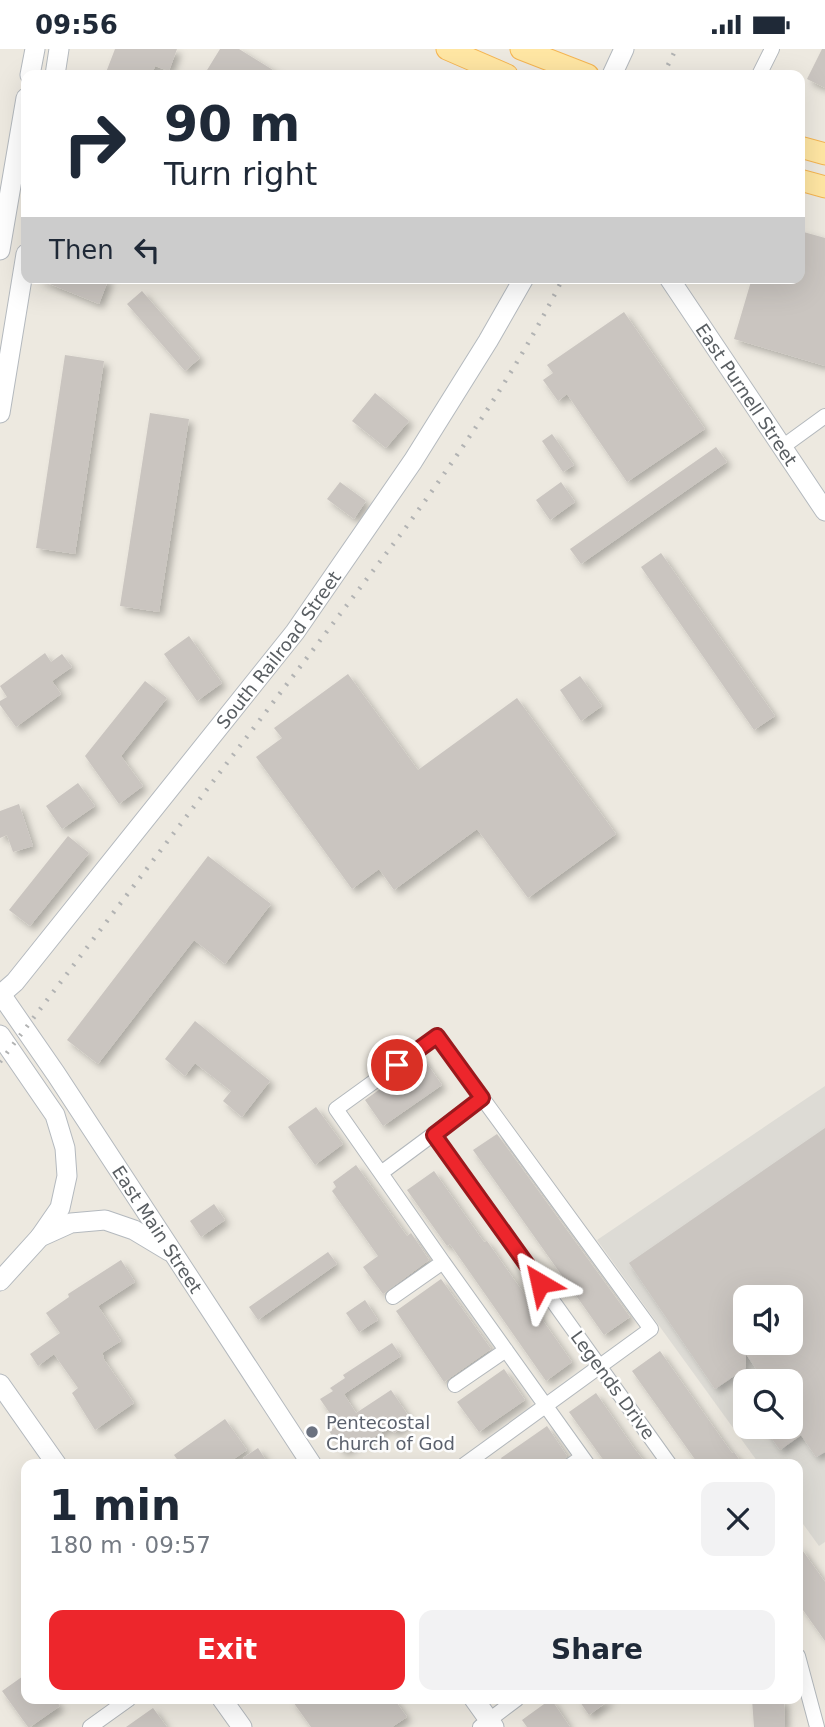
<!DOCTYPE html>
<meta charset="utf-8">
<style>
:root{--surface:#fff;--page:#f2f2f3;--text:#1f2937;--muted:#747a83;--accent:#ed262c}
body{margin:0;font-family:"DejaVu Sans",sans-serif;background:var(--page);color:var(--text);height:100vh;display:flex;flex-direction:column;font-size:26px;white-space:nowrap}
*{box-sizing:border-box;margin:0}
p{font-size:23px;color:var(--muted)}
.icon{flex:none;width:38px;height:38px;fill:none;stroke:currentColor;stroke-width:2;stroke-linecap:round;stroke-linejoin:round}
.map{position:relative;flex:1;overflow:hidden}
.drawer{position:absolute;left:21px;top:1410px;width:782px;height:245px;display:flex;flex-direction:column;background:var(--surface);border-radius:14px;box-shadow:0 7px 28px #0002}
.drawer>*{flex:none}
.hud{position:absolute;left:21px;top:21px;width:784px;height:214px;border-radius:14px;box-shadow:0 7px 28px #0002;background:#fff;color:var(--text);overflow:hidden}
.fabs{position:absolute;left:733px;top:1236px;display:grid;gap:14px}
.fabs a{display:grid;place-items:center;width:70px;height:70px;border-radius:14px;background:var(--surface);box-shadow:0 7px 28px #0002;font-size:35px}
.pin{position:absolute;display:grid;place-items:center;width:60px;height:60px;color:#fff;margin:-30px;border:4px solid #fff;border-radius:50%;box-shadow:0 2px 7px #0007}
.me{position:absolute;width:77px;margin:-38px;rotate:324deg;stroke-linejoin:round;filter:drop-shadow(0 0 5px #0008)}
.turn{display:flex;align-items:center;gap:24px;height:147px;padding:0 28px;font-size:32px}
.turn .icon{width:91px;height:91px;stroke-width:2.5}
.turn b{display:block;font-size:49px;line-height:60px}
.then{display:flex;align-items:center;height:66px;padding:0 28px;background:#0003;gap:14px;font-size:26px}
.round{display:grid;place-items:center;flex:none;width:74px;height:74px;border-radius:14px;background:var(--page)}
.summary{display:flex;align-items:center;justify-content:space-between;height:119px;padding:0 28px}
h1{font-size:42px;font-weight:700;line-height:52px}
.cta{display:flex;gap:14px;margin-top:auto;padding:14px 28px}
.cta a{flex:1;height:80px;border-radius:14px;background:var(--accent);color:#fff;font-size:28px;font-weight:700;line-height:80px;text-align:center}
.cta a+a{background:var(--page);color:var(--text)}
.status{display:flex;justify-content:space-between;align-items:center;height:49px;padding:0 35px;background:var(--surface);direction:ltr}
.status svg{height:19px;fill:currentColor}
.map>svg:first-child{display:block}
</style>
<div class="status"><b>09:56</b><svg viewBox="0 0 49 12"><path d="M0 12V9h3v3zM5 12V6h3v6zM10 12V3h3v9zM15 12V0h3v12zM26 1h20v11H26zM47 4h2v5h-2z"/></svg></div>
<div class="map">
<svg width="825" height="1678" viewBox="0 0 825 1678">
<defs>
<filter id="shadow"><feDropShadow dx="4.5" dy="4.5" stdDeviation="3.5" flood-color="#0004"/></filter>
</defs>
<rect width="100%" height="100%" fill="#ede9e0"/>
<!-- industrial -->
<path fill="#dddbd5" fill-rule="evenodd" d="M825,1037V1493L819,1497L798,1468V1416H760L597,1191ZM746,1248H791V1293H746ZM746,1332H791V1377H746Z"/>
<!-- building -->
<path fill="#cac5c0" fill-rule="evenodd" filter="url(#shadow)" d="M115,0H177L169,22L155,17L152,26H105Z
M220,0H239L281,26H204Z
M822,0H825V39L807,30Z
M800,182L825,189V317L734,290L752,229H800Z
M35,229H109L99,255Z
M142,242L200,309L185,322L127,255Z
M624,263L705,380L627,433L567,345L558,352L543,331L553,324L547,316Z
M65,306L104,312L75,505L36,499Z
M375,344L409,372L386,399L352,372Z
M150,364L189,370L159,563L120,557Z
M552,385L574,416L563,423L542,392Z
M716,398L727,413L581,515L570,500Z
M340,433L366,452L354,470L327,450Z
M561,433L575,453L550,471L536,451Z
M661,504L775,667L754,681L641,518Z
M189,587L222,634L197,652L164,605Z
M45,604L51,613L62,605L72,618L52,632L61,645L16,678L0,656V652L7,648L0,637Z
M348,625L418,721L517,649L616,785L528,849L477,780L394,841L379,820L352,840L256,708L282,689L274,679Z
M580,627L602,657L581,672L560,641Z
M145,632L167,649L121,707L143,737L119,755L85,707Z
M78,734L95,757L62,780L46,757Z
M19,755L33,797L13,803L7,786L0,789V762Z
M68,787L89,804L30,877L9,861Z
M208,807L271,855L225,915L194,891L98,1015L67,991Z
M195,972L270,1032L242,1068L223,1052L231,1042L195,1014L185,1027L165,1010Z
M423,1009L442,1036L383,1077L365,1051Z
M316,1058L343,1095L315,1116L288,1078Z
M825,1079V1403L816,1408L801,1386L780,1401L763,1377H791V1332H764L746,1305V1319L715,1340L629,1214ZM746,1248H791V1293H746Z
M497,1085L630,1268L604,1286L473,1101Z
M356,1116L407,1187L411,1184L429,1211L383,1245L363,1218L378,1207L332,1142L336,1138L333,1133Z
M434,1122L484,1193L487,1192L572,1313L546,1332L450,1195L447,1197L407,1141Z
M214,1155L225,1171L201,1188L190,1172Z
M328,1203L337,1215L258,1271L249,1258Z
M121,1211L135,1233L98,1257L121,1292L102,1304L104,1308L103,1309L134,1354L95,1381L72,1344L78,1339L54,1305L38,1317L30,1305L60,1284L46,1264L69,1248L68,1245Z
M441,1230L491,1300L444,1333L396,1262Z
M365,1251L378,1271L359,1283L346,1264Z
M392,1294L401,1307L344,1345L356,1364L391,1341L412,1372L394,1384L389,1378L366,1394L363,1390L343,1403L329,1382L338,1376L320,1350L333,1342L330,1339L345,1329L343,1326Z
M660,1302L732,1404L734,1403L743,1416H699L632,1322Z
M504,1320L525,1351L479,1383L457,1353Z
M596,1344L634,1399L647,1416H607L569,1363Z
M225,1370L247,1401L225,1416H181L174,1406Z
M547,1377L567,1407L562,1413L557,1416H505L501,1409Z
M258,1399L269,1416H248L243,1409Z
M798,1495L825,1533V1592L798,1554Z
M26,1625V1650H54L60,1657L30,1678H28L2,1642Z
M291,1650H394L407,1668L392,1678H311Z
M551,1650L570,1678H527L522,1671Z
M578,1650H611L589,1666Z
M752,1650H784L785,1678H754Z
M153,1659L167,1678H126Z"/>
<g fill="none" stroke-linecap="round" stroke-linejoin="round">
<defs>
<path id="street" d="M759,26L772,0
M781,399L825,367
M434,1086L670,1416
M381,1124L482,1049
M443,1213L336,1060L437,987L651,1280L464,1416
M393,1248L443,1213L588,1416
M455,1336L506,1301
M571,1416L582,1408
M798,1607L817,1678
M90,1678L129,1650
M480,1678L517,1650"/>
<g id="secondary">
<path d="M30,26L35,0"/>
<path d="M55,26L59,0"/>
<path d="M612,26L624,0"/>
<path d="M0,201L26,49"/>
<path id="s1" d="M669,229L825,462"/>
<path d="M0,364L26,205"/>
<path id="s2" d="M0,944L56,1025L312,1416"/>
<path id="s3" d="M0,946L15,933L295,583L413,412L488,292L524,229"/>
<path d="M0,986L55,1066L65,1099L67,1127L60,1159L40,1188"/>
<path d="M0,1232L40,1188L71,1174L105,1171L134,1181L169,1202"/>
<path d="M0,1335L57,1416"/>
<path d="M222,1650L242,1678"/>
<path d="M474,1650L494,1678"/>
</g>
<path id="primary" d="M447,0L507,26
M521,0L588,26
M800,98L825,105
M800,131L825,138"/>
</defs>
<!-- street casing -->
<use href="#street" stroke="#b3b8bc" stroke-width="16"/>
<!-- secondary casing -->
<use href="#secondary" stroke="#b4b9be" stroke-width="21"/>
<!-- primary casing -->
<use href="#primary" stroke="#f5b552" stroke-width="23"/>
<!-- street -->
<use href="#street" stroke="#fff" stroke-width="14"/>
<!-- secondary -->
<use href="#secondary" stroke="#fff" stroke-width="19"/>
<!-- primary -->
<use href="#primary" stroke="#ffe6a3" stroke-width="21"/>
<!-- rail -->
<path stroke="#b2b3b3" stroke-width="4.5" stroke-dasharray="2 9" stroke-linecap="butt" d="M663,26L676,0
M0,1013L404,481C462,401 519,318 563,229"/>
</g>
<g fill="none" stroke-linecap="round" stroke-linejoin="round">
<defs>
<path id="route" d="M397,1016L437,987L482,1049L434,1086L540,1234"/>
</defs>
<!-- route casing -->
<use href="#route" stroke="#9a191d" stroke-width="18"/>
<!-- route -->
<use href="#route" stroke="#ed262c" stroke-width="12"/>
</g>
<!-- markers -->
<circle fill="#6b7280" stroke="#fff" stroke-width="2.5" cx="312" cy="1383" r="7"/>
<g text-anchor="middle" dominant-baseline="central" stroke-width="5" stroke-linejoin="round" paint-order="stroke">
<!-- street labels -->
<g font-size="18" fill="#595e62" stroke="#fff">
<text stroke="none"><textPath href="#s1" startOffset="140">East Purnell Street</textPath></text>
<text stroke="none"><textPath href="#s3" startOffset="444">South Railroad Street</textPath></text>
<text stroke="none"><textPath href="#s2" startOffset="284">East Main Street</textPath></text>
<text transform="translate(613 1336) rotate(54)">Legends Drive</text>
</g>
<!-- worship labels -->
<g font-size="18" fill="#5b616d" stroke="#fff" text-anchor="start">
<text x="326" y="1373">Pentecostal<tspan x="326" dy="21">Church of God</tspan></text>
</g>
</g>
</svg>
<div class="fabs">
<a><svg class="icon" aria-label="sound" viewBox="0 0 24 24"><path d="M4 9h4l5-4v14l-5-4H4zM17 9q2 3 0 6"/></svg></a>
<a><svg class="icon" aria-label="search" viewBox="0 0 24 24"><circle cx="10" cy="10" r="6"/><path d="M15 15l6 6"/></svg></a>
</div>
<div class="pin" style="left:397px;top:1016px;background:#d93025"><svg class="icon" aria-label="arrive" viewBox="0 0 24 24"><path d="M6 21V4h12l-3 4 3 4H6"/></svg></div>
<svg class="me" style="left:540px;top:1234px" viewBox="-20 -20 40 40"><path d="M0-17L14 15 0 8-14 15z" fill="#ed262c" stroke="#fff" stroke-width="4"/></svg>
<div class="hud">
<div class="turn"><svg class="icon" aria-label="right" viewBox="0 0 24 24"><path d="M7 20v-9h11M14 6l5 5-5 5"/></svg><div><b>90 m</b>Turn right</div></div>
<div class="then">Then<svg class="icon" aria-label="left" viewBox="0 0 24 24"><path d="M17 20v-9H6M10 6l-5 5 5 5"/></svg></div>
</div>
<section class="drawer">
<div class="summary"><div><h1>1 min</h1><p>180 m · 09:57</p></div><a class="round"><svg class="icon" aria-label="close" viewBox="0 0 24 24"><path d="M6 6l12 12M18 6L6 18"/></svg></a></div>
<div class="cta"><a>Exit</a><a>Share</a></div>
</section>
</div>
